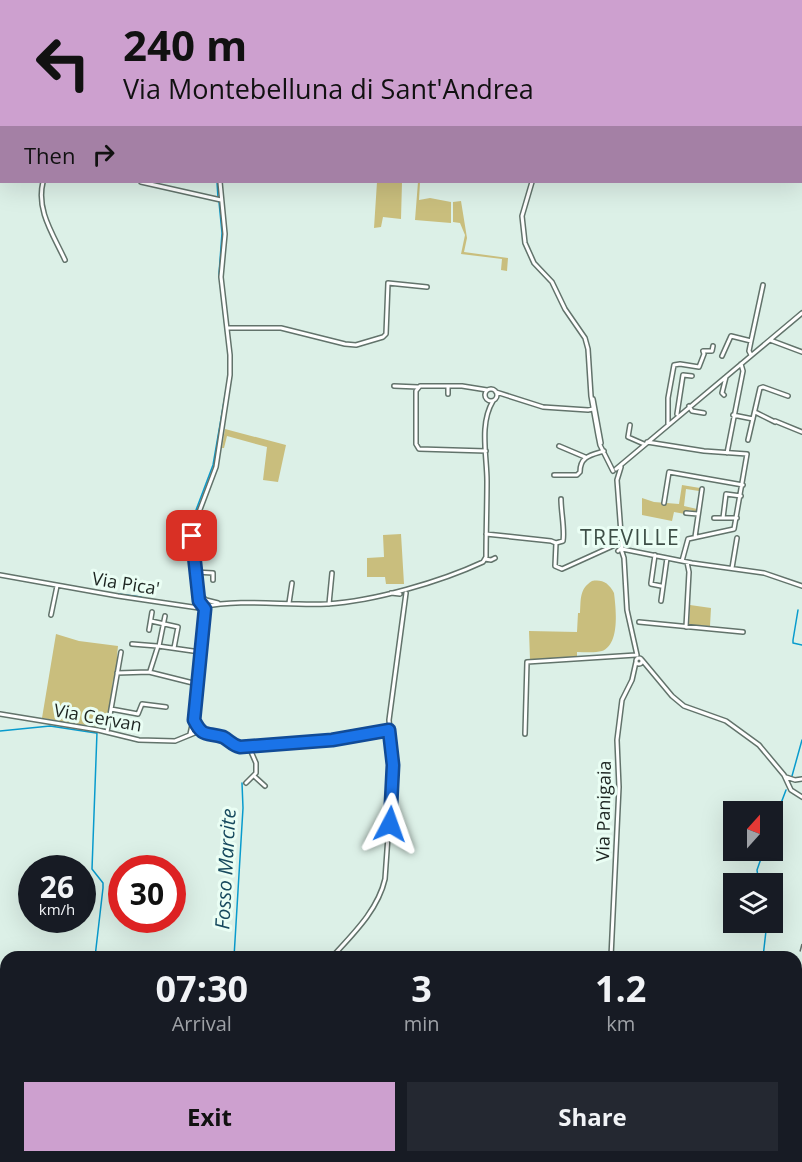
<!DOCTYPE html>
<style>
:root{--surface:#171b24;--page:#242831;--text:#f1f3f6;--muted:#9ea1a6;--accent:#cda0cf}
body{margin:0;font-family:"Open Sans",sans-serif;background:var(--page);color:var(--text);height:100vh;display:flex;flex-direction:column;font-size:22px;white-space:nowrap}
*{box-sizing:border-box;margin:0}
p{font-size:20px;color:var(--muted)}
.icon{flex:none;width:33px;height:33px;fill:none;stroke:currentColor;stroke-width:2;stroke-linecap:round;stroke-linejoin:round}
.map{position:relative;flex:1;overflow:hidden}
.side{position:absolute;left:0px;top:951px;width:802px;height:212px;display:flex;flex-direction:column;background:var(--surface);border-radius:18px 18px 0 0;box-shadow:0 6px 24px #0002}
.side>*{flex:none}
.top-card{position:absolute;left:0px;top:0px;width:802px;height:183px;box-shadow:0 6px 24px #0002;background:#cda0cf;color:#111;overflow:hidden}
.needle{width:39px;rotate:21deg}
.fabs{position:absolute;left:723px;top:801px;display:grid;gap:12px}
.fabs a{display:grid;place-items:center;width:60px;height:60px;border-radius:0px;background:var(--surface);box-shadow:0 6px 24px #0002;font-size:30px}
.speed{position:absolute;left:18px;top:855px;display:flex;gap:12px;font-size:30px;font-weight:700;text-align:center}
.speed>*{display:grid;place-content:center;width:78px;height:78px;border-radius:50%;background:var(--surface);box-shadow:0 6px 24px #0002;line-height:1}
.speed small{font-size:15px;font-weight:400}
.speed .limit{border:9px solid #d22;background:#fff;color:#111}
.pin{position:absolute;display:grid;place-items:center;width:51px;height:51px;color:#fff;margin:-26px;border-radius:12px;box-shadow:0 3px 9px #0006}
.me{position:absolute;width:66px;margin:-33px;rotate:4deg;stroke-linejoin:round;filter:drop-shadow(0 0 4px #0008)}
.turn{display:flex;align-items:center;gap:21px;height:126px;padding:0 24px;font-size:27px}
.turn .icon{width:78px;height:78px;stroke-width:2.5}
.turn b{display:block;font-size:42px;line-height:51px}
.then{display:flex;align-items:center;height:57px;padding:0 24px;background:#0003;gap:12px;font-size:22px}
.eta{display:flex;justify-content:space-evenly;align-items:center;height:102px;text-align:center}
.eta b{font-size:36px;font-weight:700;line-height:42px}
.action{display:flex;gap:12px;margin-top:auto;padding:12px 24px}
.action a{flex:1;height:69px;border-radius:0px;background:var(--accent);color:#111;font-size:24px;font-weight:700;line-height:69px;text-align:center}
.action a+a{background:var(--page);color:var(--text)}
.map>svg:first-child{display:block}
</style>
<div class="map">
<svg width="802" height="1162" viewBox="0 0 802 1162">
<rect width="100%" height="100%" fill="#dcf0e7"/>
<!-- green -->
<path fill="#c9be7d" d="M377,182H402L401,219L383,217L381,227L374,228Z
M418,182H420L419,200L430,198L451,202V223L415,220Z
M461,201L467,238L464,252L508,258L507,271L501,270L502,259L461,254L465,235L460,223L453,222V202Z
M225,429L286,445L278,482L263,480L267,447L227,436L224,448H222Z
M682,485L700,488L699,491L686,489L684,506L697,509V512L689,510L685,514L674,512L672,521L642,515V498L654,502L679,504Z
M401,534L404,584H386L385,577H367V558L384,557L383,535Z
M592,581C602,579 609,583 614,593C616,609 620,644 602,651C595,653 585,652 577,652V658L530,660L529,631L577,632L578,613H580C581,600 579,589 592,581Z
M690,605L711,608L710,626L689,625Z
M56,634L79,641L118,646L117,656L118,658L115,679L113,680L112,687L114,688L108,718L99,717L98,727L42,718Z"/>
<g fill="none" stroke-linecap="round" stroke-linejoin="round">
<!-- stream -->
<path stroke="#089bcd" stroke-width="1.5" d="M146,0L153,2
M217,182L218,198
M219,202L222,233L219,274L226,335
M118,594L141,597
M196,595L190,547V526L213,465L229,373
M798,610L793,640V643L802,645
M0,731L50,726L96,733
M792,776L802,740
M772,827L786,790
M759,884L757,870L764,850
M95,957L103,888V883L92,869L97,732
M234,957L243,808L242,783
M763,957L767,922
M71,1156L72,1162
M754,1160L758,1162
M146,1162L154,1156
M502,1162V1156"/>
<defs>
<path id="minor" d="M550,0V2
M254,2L255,0
M423,2V0
M437,2V0
M647,2V0
M781,2V0
M801,3H802
M0,28L2,29
M0,43L2,36
M0,158H2
M43,182C36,210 53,234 65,260
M141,182L221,200
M532,182L522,216L525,243L534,263L552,282L565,309L585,338L588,349L591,396L598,435L600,445L613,471
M227,328H281L345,344L356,345L383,337L386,334L388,283L427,287
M770,340L802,352
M751,355L749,351L751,341L763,285
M722,356L731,336L751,341
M394,386L418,387
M448,386V394
M485 395a6 6 0 1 1 12 0a6 6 0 1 1-12 0Z
M496,392L543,407L588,410L593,409
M724,395L722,393L726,377
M593,399L601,443
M689,406L692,411L704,413
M755,412L775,422
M677,414L683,375L692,376
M733,415L753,419
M775,421L802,432
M668,424V398L674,365L680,364L699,367L704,354L703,351H712L713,346
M630,425L628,437L644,444
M748,440L760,388L763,387L788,396
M647,442L704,451L747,454L734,529L688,539L682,561
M559,446L585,457
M486,451L419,449L416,444V391L420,386H462L487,390
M727,453L743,371L741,364
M616,469L802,313
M554,475H577L580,472C580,456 591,455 604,451
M664,503L669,472L743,485
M686,513L698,514
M714,518H737
M723,518L726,494L741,496
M486,534L551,541L556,543
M695,537L702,489
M556,543L555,566L562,569L615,545
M556,543L563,541C565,530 561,512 561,499
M621,549L624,558L627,610L637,655
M622,549L692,563L764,573L802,586
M618,551L622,547L617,480L621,467
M655,555L651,583V584L661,586
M485,559L491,560L495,558
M732,568L737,538
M195,572L213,573V580
M0,575L118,596L199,608
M198,593L206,600L218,603
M391,593L400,594
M661,601L667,558
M289,603L292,583
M329,604L332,573
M202,607C243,598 285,606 327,604C374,601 440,582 483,562L486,557C486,532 487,506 487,481C487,456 479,424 493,401
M199,608L192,546L193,528L216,467L230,375V355L221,277L225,234L220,182
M51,615L57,586
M151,621L178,627L174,648
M639,622L743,632
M686,627L689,572L687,562
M149,630L152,612
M132,644L157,646
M159,646L165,616
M636 661a3 3 0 1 1 6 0a3 3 0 1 1-6 0Z
M642,660L672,696L684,706L726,721L759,745L784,775L791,790L802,797
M150,671L158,646L200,652
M117,673L149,672L197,684
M111,709L138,714L142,704L166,707
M0,714L98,730L139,740L175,741L197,732L222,737L230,743L241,747L332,739L389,730
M194,720L199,729L204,733
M107,732L121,652
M190,734L195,712L202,620L205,610L209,606
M525,734L527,662L636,655
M254,776L265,786
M786,777L795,780L802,779
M246,783L256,773V763L249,747
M612,953L621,957
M332,957C353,934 378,910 385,879L393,765L389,720L406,593
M611,957L619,787L617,740L622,700L632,680L636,662
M0,1104L6,1105
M796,1149H802
M755,1158V1156
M245,1162L246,1156
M504,1162L505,1156
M592,1162V1156"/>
<path id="major" d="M41,2L42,0
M0,18H2"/>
<path id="highway" d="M801,41L802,43
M801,47L802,48"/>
</defs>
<!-- minor casing -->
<use href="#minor" stroke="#62736b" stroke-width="6"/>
<!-- major casing -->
<use href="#major" stroke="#4b7719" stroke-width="8"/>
<!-- highway casing -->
<use href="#highway" stroke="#4b7719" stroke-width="8"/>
<!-- minor -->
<use href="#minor" stroke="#fff" stroke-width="3"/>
<!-- major -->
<use href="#major" stroke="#a2c873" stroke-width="4.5"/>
<!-- highway -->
<use href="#highway" stroke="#64a315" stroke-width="5"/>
<!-- rail -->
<path stroke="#606c67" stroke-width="1.5" stroke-dasharray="8 8" stroke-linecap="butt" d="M0,25H2
M801,146H802
M796,967L802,944
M751,1162L753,1156"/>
<defs>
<path id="highway-bridge" d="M765,0L766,2
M770,0L771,2"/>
</defs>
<!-- highway-bridge casing -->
<use href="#highway-bridge" stroke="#4b7719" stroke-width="8" stroke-linecap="butt"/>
<!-- highway-bridge -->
<use href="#highway-bridge" stroke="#64a315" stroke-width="5"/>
</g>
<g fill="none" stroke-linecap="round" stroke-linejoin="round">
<defs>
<path id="route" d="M192,536L199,601L205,609L194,720C203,738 206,732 223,737C229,740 232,745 240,747L332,740L389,730L393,765L390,824"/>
</defs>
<!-- route casing -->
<use href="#route" stroke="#114b97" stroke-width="15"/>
<!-- route -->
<use href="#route" stroke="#1a73e8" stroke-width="10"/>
</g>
<g text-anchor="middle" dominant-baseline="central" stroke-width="6" stroke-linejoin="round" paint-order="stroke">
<!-- street labels -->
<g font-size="18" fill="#1c2420" stroke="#eafef4">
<text transform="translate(126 583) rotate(9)">Via Pica'</text>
<text transform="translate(98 717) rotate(10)">Via Cervan</text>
<text transform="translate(603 811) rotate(-89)">Via Panigaia</text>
</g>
<!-- water labels -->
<g font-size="20" font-style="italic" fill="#17495e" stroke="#eafef4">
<text transform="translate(225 869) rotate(-87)">Fosso Marcite</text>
</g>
<!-- quarter labels -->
<g font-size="21" letter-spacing="1.5" fill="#3d4e46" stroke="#eafef4">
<text x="630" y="537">TREVILLE</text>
</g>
</g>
</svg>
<div class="fabs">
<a><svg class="needle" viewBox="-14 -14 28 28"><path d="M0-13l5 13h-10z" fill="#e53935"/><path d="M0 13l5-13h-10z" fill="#9ea1a6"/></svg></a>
<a><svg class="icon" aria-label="layers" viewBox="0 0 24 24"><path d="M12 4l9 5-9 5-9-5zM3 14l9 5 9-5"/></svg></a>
</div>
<div class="speed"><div>26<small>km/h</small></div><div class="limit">30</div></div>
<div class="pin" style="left:192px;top:536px;background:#d93025"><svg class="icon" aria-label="arrive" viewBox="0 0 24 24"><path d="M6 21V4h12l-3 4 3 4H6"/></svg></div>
<svg class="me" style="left:390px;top:824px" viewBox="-20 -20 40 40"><path d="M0-17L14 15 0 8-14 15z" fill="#1a73e8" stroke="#fff" stroke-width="4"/></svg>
<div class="top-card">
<div class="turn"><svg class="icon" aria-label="left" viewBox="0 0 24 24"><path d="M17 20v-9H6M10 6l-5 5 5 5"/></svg><div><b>240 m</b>Via Montebelluna di Sant'Andrea</div></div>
<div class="then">Then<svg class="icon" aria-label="right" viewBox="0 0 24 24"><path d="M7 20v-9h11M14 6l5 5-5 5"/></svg></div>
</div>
<section class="side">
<div class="eta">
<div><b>07:30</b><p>Arrival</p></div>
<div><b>3</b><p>min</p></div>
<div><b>1.2</b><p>km</p></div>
</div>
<div class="action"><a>Exit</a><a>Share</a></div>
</section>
</div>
